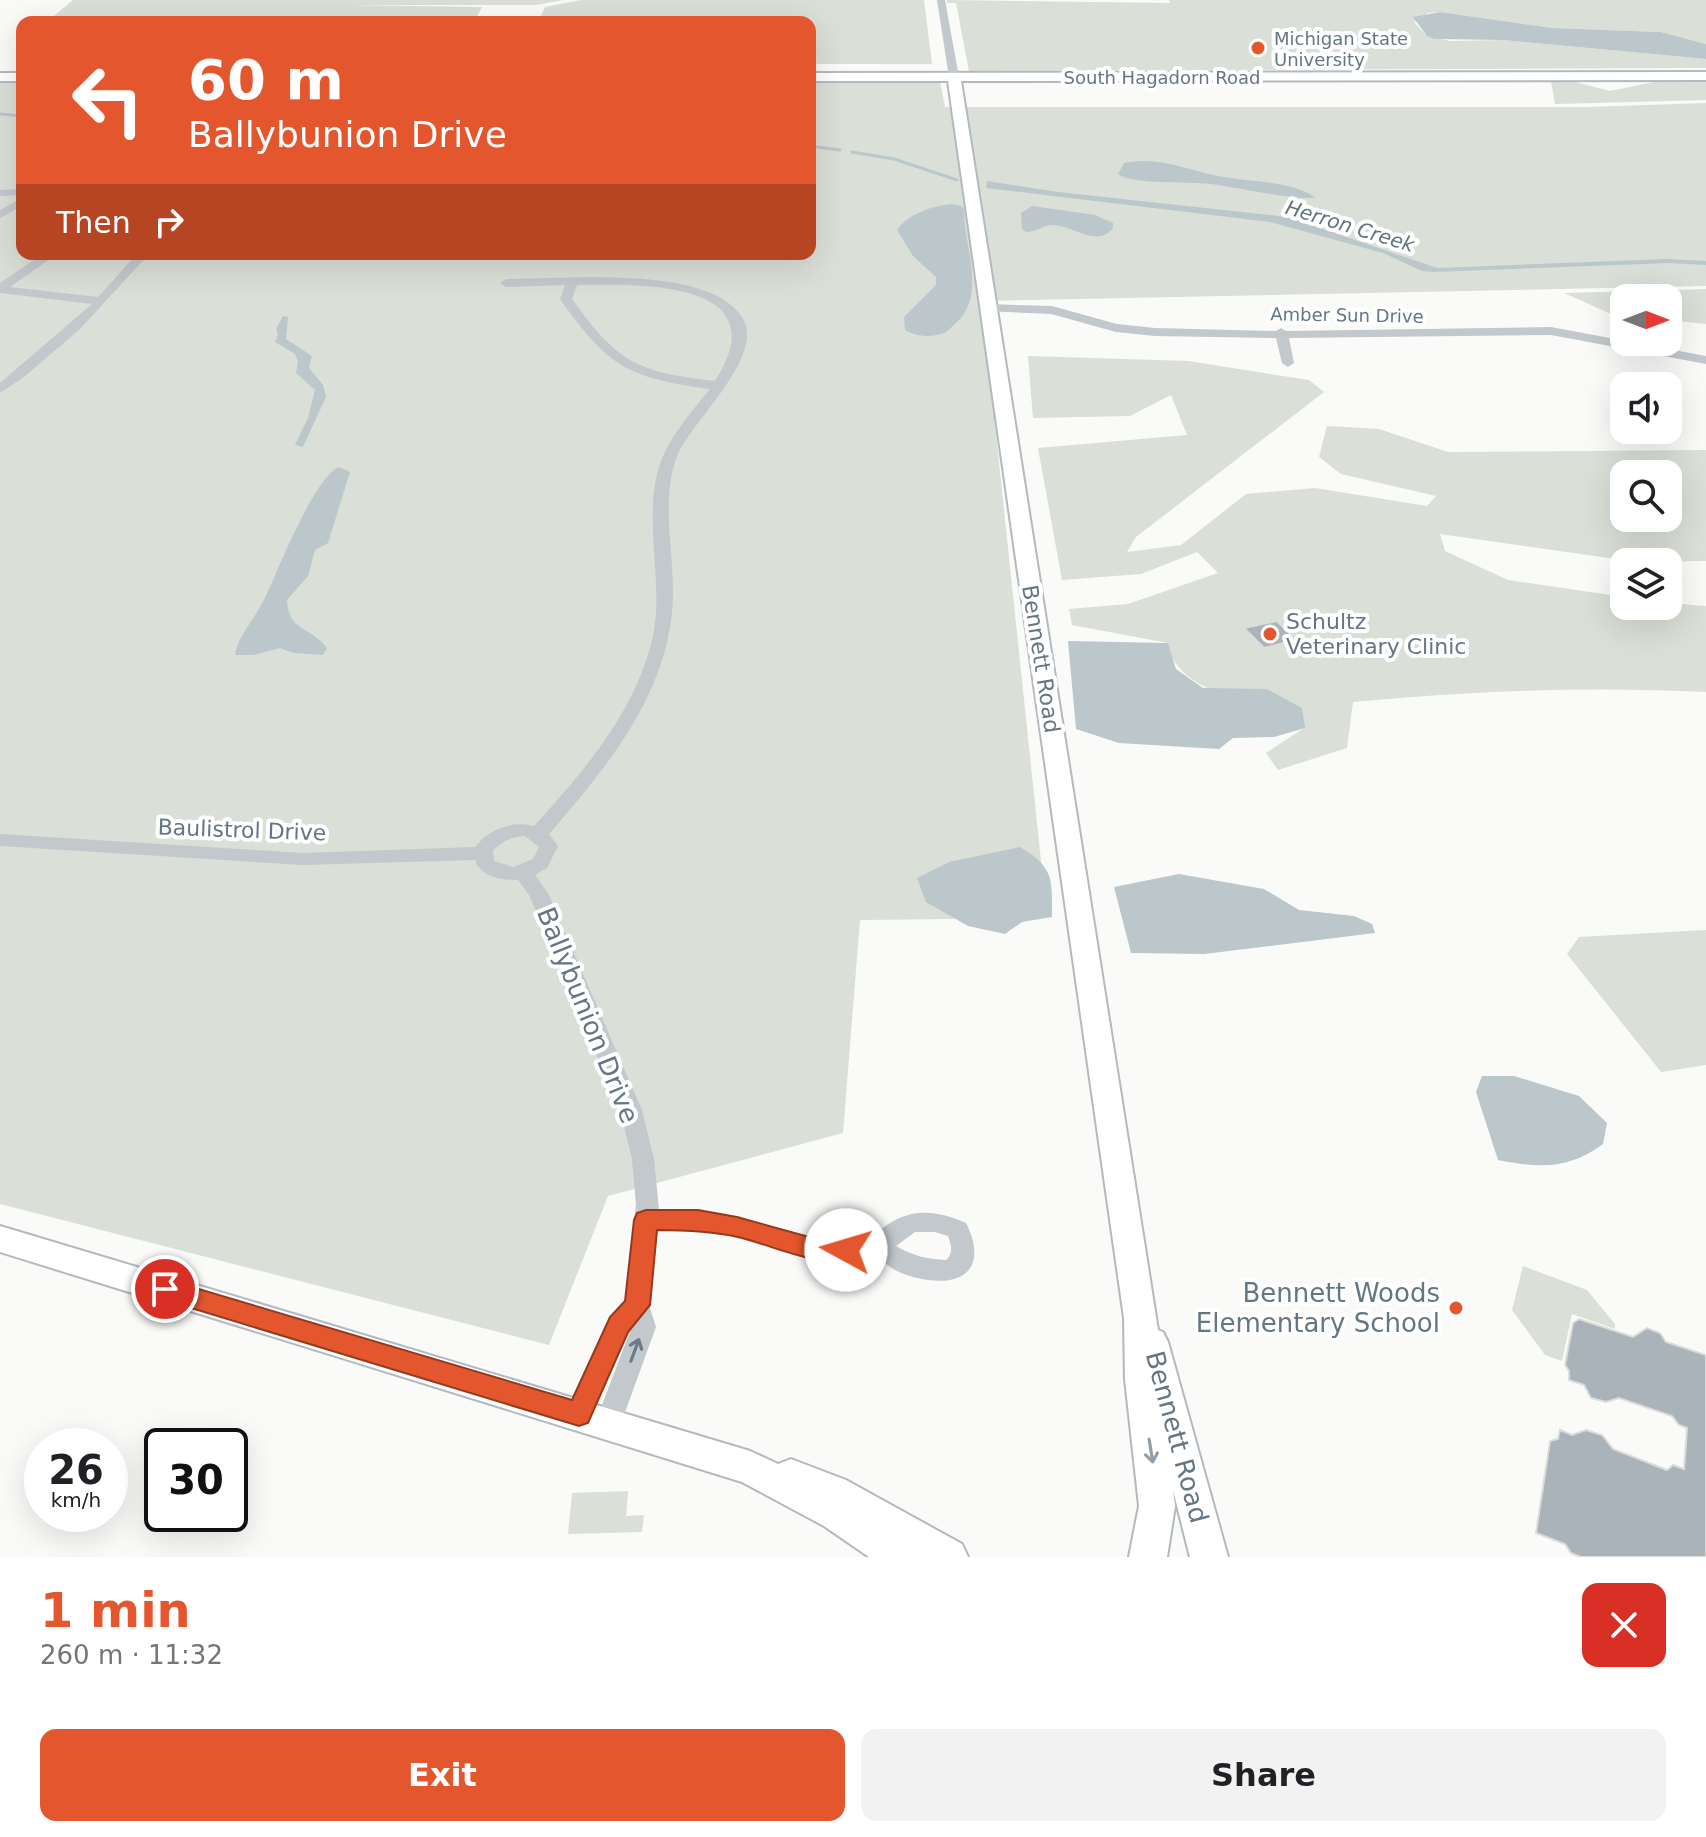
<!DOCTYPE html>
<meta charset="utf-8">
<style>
:root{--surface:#fff;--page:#f2f2f2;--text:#202124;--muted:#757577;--accent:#e4572e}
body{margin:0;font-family:"DejaVu Sans",sans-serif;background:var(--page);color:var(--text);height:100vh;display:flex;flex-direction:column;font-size:30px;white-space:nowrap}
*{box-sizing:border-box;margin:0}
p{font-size:26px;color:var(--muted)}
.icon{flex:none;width:44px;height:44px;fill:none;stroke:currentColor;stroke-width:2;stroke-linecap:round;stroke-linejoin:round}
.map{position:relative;height:1557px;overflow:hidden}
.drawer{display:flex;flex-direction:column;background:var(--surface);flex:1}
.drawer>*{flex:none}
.top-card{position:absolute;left:16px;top:16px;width:800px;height:244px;border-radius:16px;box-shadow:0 8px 32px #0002;background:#e4572e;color:#fff;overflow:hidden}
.needle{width:52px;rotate:90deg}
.tools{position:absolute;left:1610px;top:284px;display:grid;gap:16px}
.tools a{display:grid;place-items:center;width:72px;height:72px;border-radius:16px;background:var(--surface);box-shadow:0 8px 32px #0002;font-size:40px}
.speed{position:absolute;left:24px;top:1428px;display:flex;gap:16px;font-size:40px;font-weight:700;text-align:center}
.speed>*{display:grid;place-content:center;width:104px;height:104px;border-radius:50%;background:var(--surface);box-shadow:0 8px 32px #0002;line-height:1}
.speed small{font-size:20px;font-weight:400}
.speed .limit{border:4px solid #111;border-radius:12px;background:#fff;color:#111}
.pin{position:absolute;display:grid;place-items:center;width:68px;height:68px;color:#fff;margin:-34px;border:4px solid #fff;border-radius:50%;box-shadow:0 2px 8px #0007}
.me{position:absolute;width:88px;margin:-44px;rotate:276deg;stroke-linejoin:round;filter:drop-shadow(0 0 6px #0008)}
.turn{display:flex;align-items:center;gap:28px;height:168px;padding:0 40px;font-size:36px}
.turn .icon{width:104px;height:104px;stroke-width:2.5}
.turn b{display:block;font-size:56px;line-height:68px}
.then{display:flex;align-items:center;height:76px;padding:0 40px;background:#0003;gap:16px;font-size:30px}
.round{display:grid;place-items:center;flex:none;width:84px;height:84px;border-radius:16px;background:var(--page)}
.headline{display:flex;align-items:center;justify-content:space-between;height:136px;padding:0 40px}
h1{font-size:48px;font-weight:600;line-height:60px;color:var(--accent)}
.action{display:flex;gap:16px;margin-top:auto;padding:16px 40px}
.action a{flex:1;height:92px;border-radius:16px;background:var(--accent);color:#fff;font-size:32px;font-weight:600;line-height:92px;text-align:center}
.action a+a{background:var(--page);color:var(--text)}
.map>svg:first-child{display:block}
</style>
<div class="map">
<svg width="1706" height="1557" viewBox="0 0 1706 1557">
<rect width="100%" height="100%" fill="#fafaf8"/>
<!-- green -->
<path fill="#dadfd7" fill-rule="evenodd" d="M73,0H563L536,5H346L482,7L474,22H47Z
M581,0H924L932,64H810V22H538L545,7Z
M947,0L1170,3L1169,0H1706V44L1661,32L1553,28L1440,12L1428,13L1414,22L1427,36L1450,41L1503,40L1706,59V68L969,71L956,3H947Z
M1706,79V100L1555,104L1551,81L1575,82L1610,91L1664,80Z
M810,81H940L945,107H1589L1706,103V286L982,301L1047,918L860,920L843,1133L608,1196L549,1345L0,1204V83H22V254H810Z
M1706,289V324L1668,320V298H1624V316L1611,314L1564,293Z
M1028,356L1188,361L1309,380L1324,392L1136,537L1127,552L1181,545L1246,494L1315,488L1427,506L1436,496L1341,474L1319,457L1327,426L1379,429L1448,452L1706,450V561L1637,562L1440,534L1445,551L1508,580L1624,597V606H1668V603L1706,606V692C1587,686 1472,691 1353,702L1347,748L1278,770L1266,753L1304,728L1302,716C1261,704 1174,694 1168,643L1072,625L1069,609L1128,604L1218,573L1197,552L1141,574L1062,580L1038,448L1187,435L1171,395L1130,416L1033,418ZM1624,474H1668V518H1624Z
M1706,930V1065L1661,1072L1567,954L1579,937Z
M1523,1266L1587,1290L1615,1324V1329L1572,1314L1562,1361L1545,1355L1512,1310Z
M628,1491L626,1516L644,1515L642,1532L568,1534L572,1493Z"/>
<!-- water -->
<path fill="#bbc7cb" d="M1440,12L1553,28L1661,32L1706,44V59L1503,40L1434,39L1427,36L1413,17Z
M1139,161C1167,160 1190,170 1218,176C1247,182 1289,180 1315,197C1301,202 1231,186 1210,184C1190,181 1130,185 1118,174L1124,163Z
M987,181L1058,192L1288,217L1437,268L1667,259L1706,261V265L1669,263L1434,272L1422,271L1383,253L1270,222L986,188Z
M952,204L962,206L964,210C964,247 987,295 956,323C950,328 948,332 941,334C929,337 916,337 905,330L904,317L936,285V277L913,256L897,230C909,213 933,206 952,204Z
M1032,206L1095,215L1113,223V228C1097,249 1072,224 1051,225C1042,226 1036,232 1026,232L1022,229L1021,213Z
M283,316L288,317L286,339L312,356L309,368L323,385L326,397L303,447L295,445L308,418L315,390L296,373L298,361L295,354L275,342L278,334L276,329Z
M339,467L350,472L328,543L315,550L308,576L287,600C288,632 311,626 327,648L323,655L294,653L280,648L254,655H235C238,636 255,618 264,600C277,573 314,477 339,467Z
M1068,641L1168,643L1176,669L1203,688L1267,689L1302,708L1305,728L1274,737L1233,738L1219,749L1119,743L1076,729Z
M1020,847C1055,868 1052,880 1052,917L1022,922L1005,934L968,926L926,902L917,878L949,862Z
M1179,874L1264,889L1299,910L1354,916L1372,924L1375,933L1204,954L1131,953L1114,887Z
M1482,1076H1514L1579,1096L1607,1123L1603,1144C1568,1170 1539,1168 1498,1160L1476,1092Z"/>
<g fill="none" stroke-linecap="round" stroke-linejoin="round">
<!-- stream -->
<path stroke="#bbc7cb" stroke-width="3" d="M0,114L22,116
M810,146L840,150
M852,152L894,159L957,180"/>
</g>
<!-- building -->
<path fill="#aab3b9" stroke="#dcdcda" stroke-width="2" d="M1277,621L1296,640L1264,648L1244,628Z
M1579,1319L1633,1337L1647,1328L1660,1333L1666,1342L1706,1355V1557H1581L1571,1553L1565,1544L1536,1533L1550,1441L1558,1439L1560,1430L1572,1435L1586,1430L1602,1435L1613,1449L1667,1470L1673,1465L1684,1469L1687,1428L1679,1425L1672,1416L1619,1398L1606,1402L1591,1398L1584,1385L1569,1380V1371L1565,1365L1573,1323Z"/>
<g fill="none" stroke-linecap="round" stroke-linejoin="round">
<defs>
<path id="secondary" d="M1706,72V80L961,81L1158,1330L1163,1332L1168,1342L1228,1557H1190L1173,1490L1175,1506L1167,1557H1129L1139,1506L1125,1379L1124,1318L948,81H810V73Z
M0,73H22V81H0Z
M0,1226L750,1451L778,1464L791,1459L846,1480L962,1544L968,1557H869L824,1526L742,1482L0,1252Z"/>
</defs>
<!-- secondary casing -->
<use href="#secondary" stroke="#b3babf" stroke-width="4"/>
<!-- street -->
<path fill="#c3c8cc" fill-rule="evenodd" d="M937,0H945L959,77L954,80L949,77Z
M22,189V195L0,196V190Z
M22,198V206L0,218V210Z
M43,254H57L10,287L98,297L137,254H149L80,329L24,377L0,393V383L92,304L0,293V283Z
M594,277C635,278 717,278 742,317C767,357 689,422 676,459C661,503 674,551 673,597C670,692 608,766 549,834L558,846L547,868L535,875L548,893L642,1110L654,1159L659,1210C686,1210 712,1211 739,1218C775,1226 809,1240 847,1240C873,1240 870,1236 890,1223C916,1207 940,1212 966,1223C976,1242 982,1271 954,1279C938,1284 910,1278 895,1270C888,1266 881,1259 874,1258C852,1255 829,1261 807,1256C771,1248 737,1234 700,1230C686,1228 671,1230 657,1230L649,1305L656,1327L621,1423L617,1431L608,1435L599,1431L595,1423L631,1329L588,1422L579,1426L570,1422L566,1414L610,1317L625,1301L636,1205L632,1159L620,1110L529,895L518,880C501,880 480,877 475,860L303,865L0,846V834L303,853L475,847C489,829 512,820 534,826C585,770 636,711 653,636C665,577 639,509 664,454C675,430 694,409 710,389C628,378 608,367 560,299L565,285L506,287L500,283L506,279ZM577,285C640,284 780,280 715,381C637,372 618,363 572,299ZM525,836L539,847L533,859L513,867L494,861L493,851C502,841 511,837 525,836ZM915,1232H935L948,1236C951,1245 954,1253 946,1260C927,1259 913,1256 896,1246Z
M988,304L1052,306L1117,324L1155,328L1276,331L1281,328L1286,331L1551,327L1706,356V364L1551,335L1289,338L1294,363L1288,367L1282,363L1276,338L1155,336L1116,332L1051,314L984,311L982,308Z"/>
<!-- secondary -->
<use href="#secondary" fill="#fff" fill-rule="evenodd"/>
</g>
<!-- one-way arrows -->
<defs><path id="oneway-shaft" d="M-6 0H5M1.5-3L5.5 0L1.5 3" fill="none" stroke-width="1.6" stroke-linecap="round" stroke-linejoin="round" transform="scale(2)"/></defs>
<use stroke="#6a7a87" href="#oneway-shaft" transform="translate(635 1350) rotate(-70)"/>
<use stroke="#939fa8" href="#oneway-shaft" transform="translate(1151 1451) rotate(81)"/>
<!-- route -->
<path fill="#e4572e" stroke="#94391e" stroke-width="2" d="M646,1210H698L737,1217L809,1237L855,1243L858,1250L855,1257C819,1270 773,1245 738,1237C711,1231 684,1230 657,1230L650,1305L628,1332L588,1423L579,1426L165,1300L157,1297L153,1289L157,1282L165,1279L572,1400L610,1317L625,1301L634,1220L637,1213Z"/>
<!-- markers -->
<g fill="#e4572e" stroke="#fff" stroke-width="3">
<circle cx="1258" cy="48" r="8"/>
<circle cx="1270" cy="634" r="8"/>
<circle cx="1456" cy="1308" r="8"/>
</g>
<g text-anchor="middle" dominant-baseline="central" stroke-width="8" stroke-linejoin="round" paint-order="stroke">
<!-- far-poi labels -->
<g font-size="18" fill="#657683" stroke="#fff" text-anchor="start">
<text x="1274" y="38">Michigan State<tspan x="1274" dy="21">University</tspan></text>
</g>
<!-- far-street labels -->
<g font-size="18" fill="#657683" stroke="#fff">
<text x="1162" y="77">South Hagadorn Road</text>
<text transform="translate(1347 315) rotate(1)">Amber Sun Drive</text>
</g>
<!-- far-water labels -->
<g font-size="20" font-style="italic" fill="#60757c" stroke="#fff">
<text transform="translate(1350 226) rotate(17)">Herron Creek</text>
</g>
<!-- poi labels -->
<g font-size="22" fill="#657683" stroke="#fff" text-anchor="start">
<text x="1286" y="621">Schultz<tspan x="1286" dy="25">Veterinary Clinic</tspan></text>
</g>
<!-- street labels -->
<g font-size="22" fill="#657683" stroke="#fff">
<text transform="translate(1041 659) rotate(81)">Bennett Road</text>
<text transform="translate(242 830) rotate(2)">Baulistrol Drive</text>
</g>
<!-- near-street labels -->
<g font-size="26" fill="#657683" stroke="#fff">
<text transform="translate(588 1015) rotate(68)">Ballybunion Drive</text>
<text transform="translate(1177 1437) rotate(75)">Bennett Road</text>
</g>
<!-- near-poi labels -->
<g font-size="26" fill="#657683" stroke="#fff" text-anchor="end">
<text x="1440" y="1293">Bennett Woods<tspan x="1440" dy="30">Elementary School</tspan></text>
</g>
</g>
</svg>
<div class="tools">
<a><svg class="needle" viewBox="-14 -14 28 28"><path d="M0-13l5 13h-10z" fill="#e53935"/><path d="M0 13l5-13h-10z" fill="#757577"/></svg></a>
<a><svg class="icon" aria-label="sound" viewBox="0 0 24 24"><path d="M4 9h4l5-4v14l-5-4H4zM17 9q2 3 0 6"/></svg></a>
<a><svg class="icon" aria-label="search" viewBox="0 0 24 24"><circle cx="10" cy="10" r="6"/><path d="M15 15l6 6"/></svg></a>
<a><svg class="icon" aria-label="layers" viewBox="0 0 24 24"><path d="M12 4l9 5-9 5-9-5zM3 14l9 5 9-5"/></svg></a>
</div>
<div class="speed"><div>26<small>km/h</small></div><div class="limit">30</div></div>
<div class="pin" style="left:165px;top:1289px;background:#d93025"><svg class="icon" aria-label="arrive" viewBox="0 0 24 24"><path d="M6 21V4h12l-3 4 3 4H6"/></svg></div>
<svg class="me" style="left:846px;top:1250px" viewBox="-20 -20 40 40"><circle r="19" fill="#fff"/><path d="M0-13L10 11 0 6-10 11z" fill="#e4572e"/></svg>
<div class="top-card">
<div class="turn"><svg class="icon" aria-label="left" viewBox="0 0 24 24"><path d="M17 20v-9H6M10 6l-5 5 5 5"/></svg><div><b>60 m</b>Ballybunion Drive</div></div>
<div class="then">Then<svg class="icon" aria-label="right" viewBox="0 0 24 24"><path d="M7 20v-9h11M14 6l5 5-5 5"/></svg></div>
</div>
</div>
<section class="drawer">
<div class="headline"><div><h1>1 min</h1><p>260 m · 11:32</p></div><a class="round" style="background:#d93025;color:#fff"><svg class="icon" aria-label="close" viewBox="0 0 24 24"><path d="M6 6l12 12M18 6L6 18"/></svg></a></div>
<div class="action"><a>Exit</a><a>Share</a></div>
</section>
